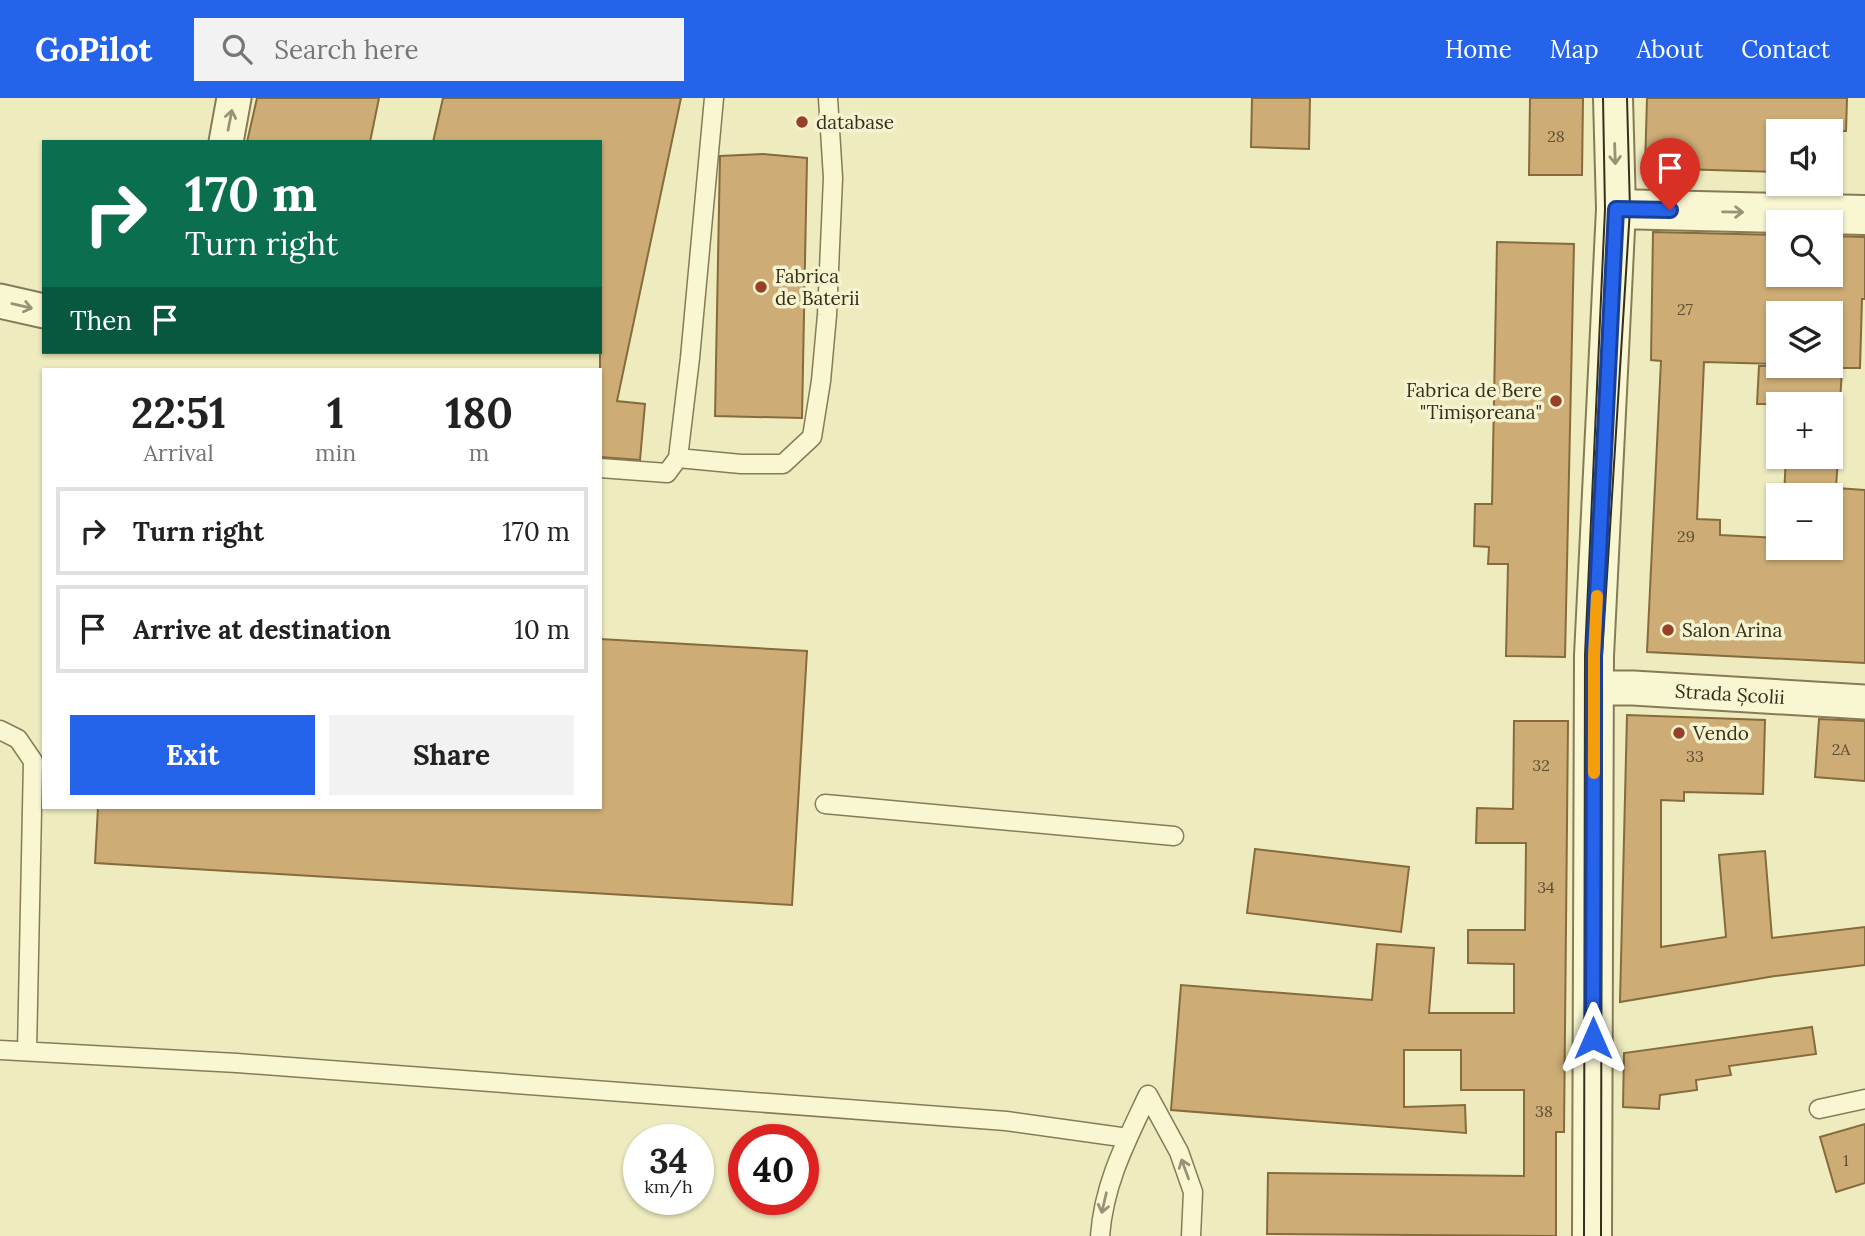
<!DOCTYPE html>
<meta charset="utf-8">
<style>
:root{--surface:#fff;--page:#f2f2f2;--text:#222;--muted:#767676;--line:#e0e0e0;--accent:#2563eb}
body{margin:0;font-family:Lora,serif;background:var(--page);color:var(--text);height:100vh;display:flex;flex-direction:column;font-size:26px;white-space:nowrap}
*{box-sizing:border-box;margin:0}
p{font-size:23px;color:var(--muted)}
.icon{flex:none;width:38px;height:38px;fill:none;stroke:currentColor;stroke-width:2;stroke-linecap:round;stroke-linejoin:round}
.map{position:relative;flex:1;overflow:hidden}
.details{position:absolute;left:42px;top:270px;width:560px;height:441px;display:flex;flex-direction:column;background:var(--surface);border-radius:0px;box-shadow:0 2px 5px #0004}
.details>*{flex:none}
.hud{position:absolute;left:42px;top:42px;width:560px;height:214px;border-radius:0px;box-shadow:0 2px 5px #0004;background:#0b6e4f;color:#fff;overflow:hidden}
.fabs{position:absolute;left:1766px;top:21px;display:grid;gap:14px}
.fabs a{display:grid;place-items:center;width:77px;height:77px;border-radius:0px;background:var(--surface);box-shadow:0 2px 5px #0004;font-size:35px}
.speed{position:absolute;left:623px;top:1026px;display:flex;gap:14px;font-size:35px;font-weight:700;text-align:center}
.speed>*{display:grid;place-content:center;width:91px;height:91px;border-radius:50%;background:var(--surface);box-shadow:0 2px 5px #0004;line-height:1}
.speed small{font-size:18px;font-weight:400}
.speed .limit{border:10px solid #d22;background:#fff;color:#111}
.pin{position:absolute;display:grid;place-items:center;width:60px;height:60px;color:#fff;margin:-72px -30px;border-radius:50% 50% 50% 0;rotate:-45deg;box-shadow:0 0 7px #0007}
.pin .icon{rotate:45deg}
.me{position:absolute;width:77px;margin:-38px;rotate:0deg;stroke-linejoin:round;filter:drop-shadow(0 0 5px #0008)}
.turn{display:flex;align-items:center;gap:24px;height:147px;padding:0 28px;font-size:32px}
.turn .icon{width:91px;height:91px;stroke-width:2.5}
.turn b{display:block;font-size:49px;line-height:60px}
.then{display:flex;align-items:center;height:66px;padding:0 28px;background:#0003;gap:14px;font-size:26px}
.eta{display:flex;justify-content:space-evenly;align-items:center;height:119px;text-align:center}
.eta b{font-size:42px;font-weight:700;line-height:49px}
.cta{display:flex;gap:14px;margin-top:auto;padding:14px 28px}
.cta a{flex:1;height:80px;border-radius:0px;background:var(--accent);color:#fff;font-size:28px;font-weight:700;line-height:80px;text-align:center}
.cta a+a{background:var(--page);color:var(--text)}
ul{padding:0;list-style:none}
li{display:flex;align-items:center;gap:21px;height:88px;margin:0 14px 10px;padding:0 14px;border:4px solid var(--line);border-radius:0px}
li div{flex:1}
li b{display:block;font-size:26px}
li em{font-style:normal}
header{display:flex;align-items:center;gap:42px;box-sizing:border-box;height:98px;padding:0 35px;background:var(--accent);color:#fff}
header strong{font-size:33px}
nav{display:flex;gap:38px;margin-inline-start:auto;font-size:24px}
.search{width:490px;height:63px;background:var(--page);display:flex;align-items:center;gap:18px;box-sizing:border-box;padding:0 24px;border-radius:0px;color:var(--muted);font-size:26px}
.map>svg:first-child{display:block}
</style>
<header>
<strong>GoPilot</strong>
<div class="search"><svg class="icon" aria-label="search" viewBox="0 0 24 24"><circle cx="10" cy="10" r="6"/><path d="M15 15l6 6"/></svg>Search here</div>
<nav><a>Home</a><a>Map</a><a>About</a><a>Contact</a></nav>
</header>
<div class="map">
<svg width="1865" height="1138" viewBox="0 0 1865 1138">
<rect width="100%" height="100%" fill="#eeebbf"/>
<!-- building -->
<path fill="#cdad75" stroke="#866b3d" stroke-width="2" d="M257,0H379L370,44H247Z
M443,0H681L617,303L645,306L640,362L600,359V44H433Z
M1252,0H1310L1309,51L1251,49Z
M1530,0H1583L1582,77H1529Z
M1647,0H1847L1846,33H1778V74L1645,70Z
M763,56L807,60L802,320L715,318L720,58Z
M1653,134L1778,137V177H1830V138L1865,139V201H1862L1860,270H1842L1840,306H1757L1759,268H1830V215H1778V266L1704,264L1697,421L1720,422V437L1778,440V450H1830V397H1784L1786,359H1838L1836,390L1865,392V565L1647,554L1661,263L1651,262Z
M1497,144L1574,146L1565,559L1506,558L1508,466H1488L1489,449L1474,448L1475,406H1492Z
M600,541L807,553L792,807L95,765L98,709H600Z
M1627,617L1765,622L1763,696L1684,694V703L1661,702V849L1726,839L1719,757L1765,753L1772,840L1865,829V867L1775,878L1620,904Z
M1819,621L1865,623V683L1815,679Z
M1514,623H1568L1564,1034H1556V1138L1267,1136L1268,1075L1524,1078V992H1461V952H1404V1009L1465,1007L1466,1035L1171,1012L1181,887L1372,902L1377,846L1434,850L1429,915H1514V866L1468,865V832H1525L1526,745H1476L1477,710L1513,711Z
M1255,751L1409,769L1401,834L1247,815Z
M1812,929L1816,956L1729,968L1731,977L1696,982L1697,992L1660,997L1659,1011L1623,1009L1624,955Z
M1865,1026V1085L1836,1094L1820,1039Z"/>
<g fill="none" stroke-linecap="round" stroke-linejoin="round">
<defs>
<path id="service" d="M678,360L741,366H783L812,339L821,283L827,217L833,80L828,0
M600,370L667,375L678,360L690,260L714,0
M0,632L18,641L33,663L27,953
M825,706L1174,738
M0,952L237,965L1006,1023L1128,1040
M1148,997L1179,1054L1193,1094L1191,1138
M1819,1011L1865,1001
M1100,1138C1104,1085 1126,1044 1148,997"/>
<g id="minor">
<path d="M226,44L234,0"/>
<path d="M0,203L44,213"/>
<path id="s1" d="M1594,590H1633L1865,604"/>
</g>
<path id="tertiary" d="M1616,111L1865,117
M1592,1138L1594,558L1616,111L1613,0"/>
</defs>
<!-- service casing -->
<use href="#service" stroke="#877b57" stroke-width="21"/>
<!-- minor casing -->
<use href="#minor" stroke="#877b57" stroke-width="37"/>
<!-- tertiary casing -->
<use href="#tertiary" stroke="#877b57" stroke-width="42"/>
<!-- service -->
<use href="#service" stroke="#f9f6d2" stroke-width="18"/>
<!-- minor -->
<use href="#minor" stroke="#f9f6d2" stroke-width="33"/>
<!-- tertiary -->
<use href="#tertiary" stroke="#f9f6d2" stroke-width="38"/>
<!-- tram -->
<path stroke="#362f1c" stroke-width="2" d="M1584,1138L1585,557L1605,111L1603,0
M1601,1138L1602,558L1630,111L1627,0"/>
</g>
<!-- one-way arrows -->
<defs><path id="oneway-shaft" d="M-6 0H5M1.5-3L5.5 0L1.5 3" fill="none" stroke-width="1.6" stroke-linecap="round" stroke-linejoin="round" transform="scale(1.75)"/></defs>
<g stroke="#989277">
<use href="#oneway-shaft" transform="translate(230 22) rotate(-79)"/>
<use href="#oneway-shaft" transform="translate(1615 56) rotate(88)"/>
<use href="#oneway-shaft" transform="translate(1733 114) rotate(1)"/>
<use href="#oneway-shaft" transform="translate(22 208) rotate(13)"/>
<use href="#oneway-shaft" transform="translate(1185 1071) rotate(-110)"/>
<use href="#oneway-shaft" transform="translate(1104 1105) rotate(103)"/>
</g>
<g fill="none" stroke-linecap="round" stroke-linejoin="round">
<defs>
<path id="route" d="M1593,940L1594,558L1616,111L1670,112"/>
</defs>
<!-- route casing -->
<use href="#route" stroke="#184099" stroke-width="18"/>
<!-- route -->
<use href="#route" stroke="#2563eb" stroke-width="12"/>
<!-- slow -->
<path stroke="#f59e0b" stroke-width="12" d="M1594,675V558L1597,498"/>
</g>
<!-- markers -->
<g fill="#973f27" stroke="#f5f3cf" stroke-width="2.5">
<circle cx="802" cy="24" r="7"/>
<circle cx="761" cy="189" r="7"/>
<circle cx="1556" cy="303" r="7"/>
<circle cx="1668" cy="532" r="7"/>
<circle cx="1679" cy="635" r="7"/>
</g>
<g text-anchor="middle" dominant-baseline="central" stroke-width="7" stroke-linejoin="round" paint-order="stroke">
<!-- number labels -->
<g font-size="16" fill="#5c4e32">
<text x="1556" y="38">28</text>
<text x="1685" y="211">27</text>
<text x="1686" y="438">29</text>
<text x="1841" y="651">2A</text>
<text x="1695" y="658">33</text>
<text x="1541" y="667">32</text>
<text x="1546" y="789">34</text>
<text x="1544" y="1013">38</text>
<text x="1846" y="1062">1</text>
</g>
<!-- poi labels -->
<g font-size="19" fill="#362f1c" stroke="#f5f3cf" text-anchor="start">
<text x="816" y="24">database</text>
<text x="775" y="178">Fabrica<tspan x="775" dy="22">de Baterii</tspan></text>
<text x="1542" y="292" text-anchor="end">Fabrica de Bere<tspan x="1542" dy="22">"Timișoreana"</tspan></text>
<text x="1682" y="532">Salon Arina</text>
<text x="1693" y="635">Vendo</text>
</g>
<!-- street labels -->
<g font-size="19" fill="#362f1c" stroke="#f5f3cf">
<text stroke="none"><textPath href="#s1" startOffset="136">Strada Școlii</textPath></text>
</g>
</g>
</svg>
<div class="fabs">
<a><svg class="icon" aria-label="sound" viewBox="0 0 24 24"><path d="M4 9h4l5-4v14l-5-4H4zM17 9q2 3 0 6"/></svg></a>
<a><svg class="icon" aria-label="search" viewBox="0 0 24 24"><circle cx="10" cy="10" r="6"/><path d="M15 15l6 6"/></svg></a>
<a><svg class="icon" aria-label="layers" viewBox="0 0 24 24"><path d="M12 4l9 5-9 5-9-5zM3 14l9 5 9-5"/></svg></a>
<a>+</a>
<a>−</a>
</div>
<div class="speed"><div>34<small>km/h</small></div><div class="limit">40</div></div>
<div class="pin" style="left:1670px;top:112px;background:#d93025"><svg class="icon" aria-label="arrive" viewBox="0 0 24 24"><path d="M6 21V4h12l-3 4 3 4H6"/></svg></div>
<svg class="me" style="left:1593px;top:940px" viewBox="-20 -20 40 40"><path d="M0-17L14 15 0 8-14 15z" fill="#2563eb" stroke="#fff" stroke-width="4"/></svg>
<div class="hud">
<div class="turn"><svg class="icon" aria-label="right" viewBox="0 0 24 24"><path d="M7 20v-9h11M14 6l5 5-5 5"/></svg><div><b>170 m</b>Turn right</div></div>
<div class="then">Then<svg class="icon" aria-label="arrive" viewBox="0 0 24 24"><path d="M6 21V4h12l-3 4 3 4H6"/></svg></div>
</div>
<section class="details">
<div class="eta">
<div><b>22:51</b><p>Arrival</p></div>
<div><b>1</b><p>min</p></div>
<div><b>180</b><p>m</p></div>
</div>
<ul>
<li><svg class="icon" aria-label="right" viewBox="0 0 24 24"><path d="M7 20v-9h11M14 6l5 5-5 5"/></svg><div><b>Turn right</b></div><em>170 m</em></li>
<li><svg class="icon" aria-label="arrive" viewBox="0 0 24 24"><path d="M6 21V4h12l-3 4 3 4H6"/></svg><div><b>Arrive at destination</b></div><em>10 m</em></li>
</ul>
<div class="cta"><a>Exit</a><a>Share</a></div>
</section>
</div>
